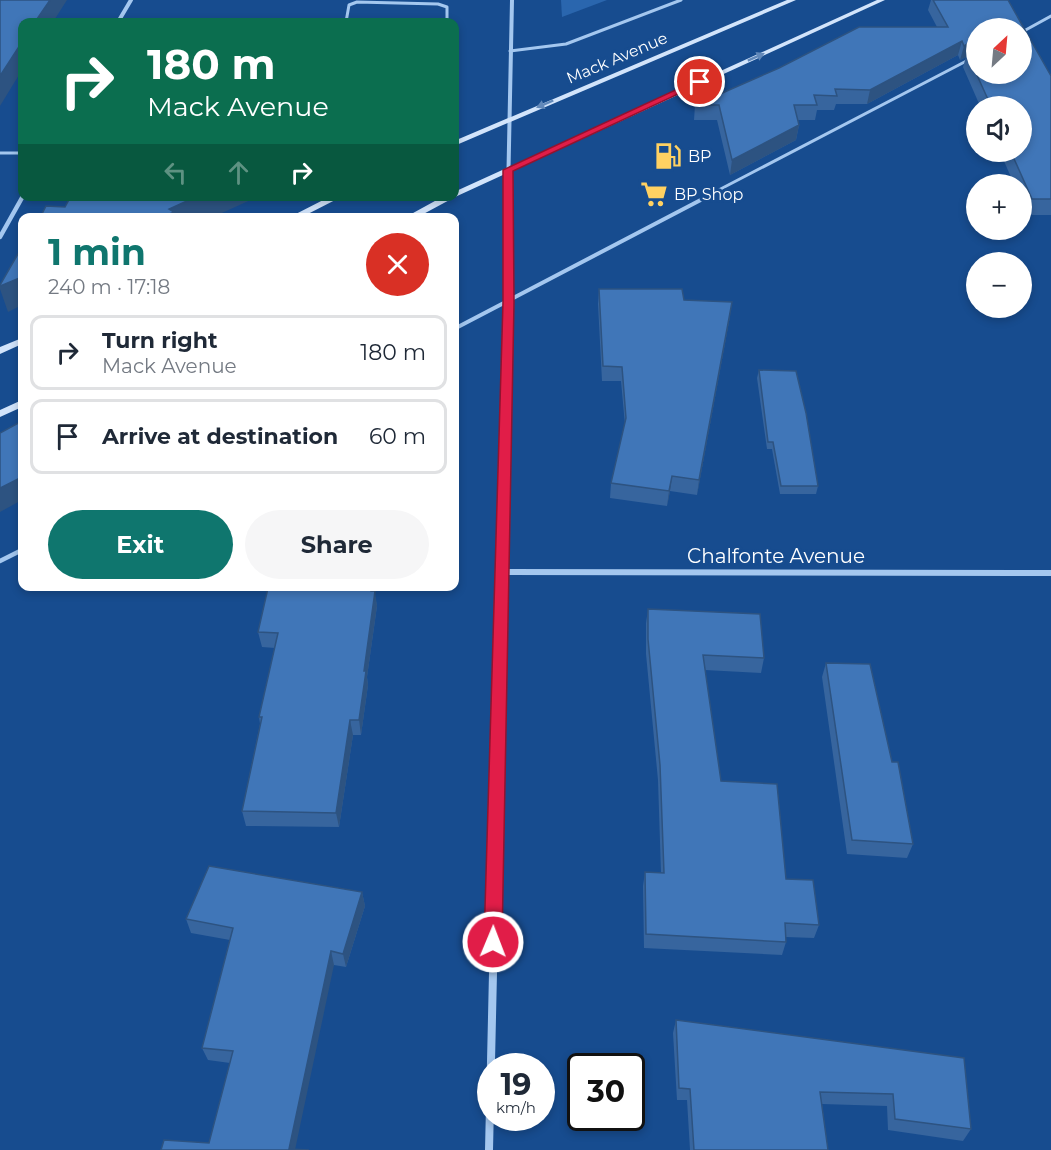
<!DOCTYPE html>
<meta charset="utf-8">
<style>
:root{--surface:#fff;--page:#f6f6f7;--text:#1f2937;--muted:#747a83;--line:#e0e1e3;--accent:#0f766e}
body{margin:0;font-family:Montserrat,sans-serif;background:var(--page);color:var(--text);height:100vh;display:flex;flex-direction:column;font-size:22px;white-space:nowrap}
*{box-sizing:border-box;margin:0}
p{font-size:20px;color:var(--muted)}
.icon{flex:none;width:33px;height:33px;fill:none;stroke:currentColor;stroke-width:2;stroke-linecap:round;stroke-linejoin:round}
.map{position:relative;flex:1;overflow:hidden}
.side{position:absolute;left:18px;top:213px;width:441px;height:378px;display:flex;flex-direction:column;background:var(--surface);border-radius:12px;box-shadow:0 3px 9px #0003}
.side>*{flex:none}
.guide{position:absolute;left:18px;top:18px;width:441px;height:183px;border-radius:12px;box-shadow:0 3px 9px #0003;background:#0b6e4f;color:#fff;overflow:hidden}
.needle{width:39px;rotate:26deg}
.buttons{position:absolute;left:966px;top:18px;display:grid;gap:12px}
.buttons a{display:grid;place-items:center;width:66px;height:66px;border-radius:50%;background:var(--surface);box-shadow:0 3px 9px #0003;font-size:30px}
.speed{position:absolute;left:477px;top:1053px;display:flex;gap:12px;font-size:30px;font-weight:700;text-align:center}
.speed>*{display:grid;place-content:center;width:78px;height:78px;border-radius:50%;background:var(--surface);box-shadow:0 3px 9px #0003;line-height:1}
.speed small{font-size:15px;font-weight:400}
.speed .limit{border:3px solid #111;border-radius:9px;background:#fff;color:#111}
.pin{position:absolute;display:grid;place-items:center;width:51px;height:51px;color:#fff;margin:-26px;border:3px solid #fff;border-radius:50%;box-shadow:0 2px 6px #0007}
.me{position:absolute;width:66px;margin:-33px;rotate:1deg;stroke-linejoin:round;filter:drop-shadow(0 0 4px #0008)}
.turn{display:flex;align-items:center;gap:21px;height:126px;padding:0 30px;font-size:27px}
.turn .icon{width:78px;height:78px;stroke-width:2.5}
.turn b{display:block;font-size:42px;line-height:51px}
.lanes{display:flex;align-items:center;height:57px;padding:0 30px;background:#0003;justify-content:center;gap:30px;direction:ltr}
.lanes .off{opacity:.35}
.round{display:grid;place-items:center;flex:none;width:63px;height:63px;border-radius:32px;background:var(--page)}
.head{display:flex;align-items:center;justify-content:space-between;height:102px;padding:0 30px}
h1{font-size:36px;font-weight:700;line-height:45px;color:var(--accent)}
.button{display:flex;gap:12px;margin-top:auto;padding:12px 30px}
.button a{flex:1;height:69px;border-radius:36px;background:var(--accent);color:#fff;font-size:24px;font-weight:700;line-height:69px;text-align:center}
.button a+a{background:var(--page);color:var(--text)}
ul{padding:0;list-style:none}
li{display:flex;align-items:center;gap:18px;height:75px;margin:0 12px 9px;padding:0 18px;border:3px solid var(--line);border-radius:12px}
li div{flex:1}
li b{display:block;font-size:22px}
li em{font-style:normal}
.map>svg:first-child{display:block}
</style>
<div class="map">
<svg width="1051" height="1150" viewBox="0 0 1051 1150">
<rect width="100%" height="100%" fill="#174c8f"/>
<!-- green -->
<path fill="#2a66ae" d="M561,0H607L562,17Z"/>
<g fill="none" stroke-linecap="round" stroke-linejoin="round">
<!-- service-far2 -->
<path stroke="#a4c7ef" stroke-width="3" d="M346,22L349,5L357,2L438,4L447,7V19
M1022,32L1051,16
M510,51L566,44L681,0
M0,153H22
M711,194L976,56"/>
<!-- service-far1 -->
<path stroke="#a4c7ef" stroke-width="4" d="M454,329L714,193"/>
<!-- service -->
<path stroke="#a4c7ef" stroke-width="4.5" d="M0,561L22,550"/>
<!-- minor-far3 -->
<path stroke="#a4c7ef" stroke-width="4" d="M118,22L131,0
M508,194L512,0"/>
<!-- minor-far2 -->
<path stroke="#a4c7ef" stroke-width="4.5" d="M0,237L23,196
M506,441L509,302L508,193"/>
<!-- minor-far1 -->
<path stroke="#a4c7ef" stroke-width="6" d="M501,572L1051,573
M498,753L506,439"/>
<!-- minor -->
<path stroke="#a4c7ef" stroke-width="8" d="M489,1150L498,752"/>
<!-- secondary -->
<path fill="#d2e4fb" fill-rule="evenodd" d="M787,0H796L454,146V141Z
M877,0H885L455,197L416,218H404L444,196H454V192Z
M331,196H343L300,218H288Z
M22,338V344L0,354V347Z
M22,400V407L0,417V410Z"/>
</g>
<!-- wall -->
<path fill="#37659e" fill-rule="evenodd" d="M931,0H1008L1051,76V215H1027L1022,202V184H1014L1000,152H1022V106H980L963,67L966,57L960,60L958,55L867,104H836L834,110H817L815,120H798L799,125L796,140L730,175L717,120H694L695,105L937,27L928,10ZM976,28L1022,74H976Z
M599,289L684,300L730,316L697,495L670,491L667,506L610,498L611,483L625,425L621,381H602L598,304Z
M759,370L818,486L816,494H780L772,449H767L757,378Z
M278,586H375L374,591L377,606L367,677L368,685L361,735H353L339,827L246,826L242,811L260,724L259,717L275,648L262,647L258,632Z
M648,609L764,658L761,673L705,670L721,781L786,879L819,925L814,938L786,937V942L782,955L644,948L643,886L645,872L661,873L658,780L646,654V623Z
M826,663L892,762L913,844L907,858L847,854L822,677Z
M362,892L365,906L346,967L334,965L209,1143L230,1063L208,1060L202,1048L230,940L191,933L186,919Z
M676,1020L964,1058L971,1129L963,1141L888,1130L887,1106L822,1104L828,1150H690L687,1100H677L673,1033Z"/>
<!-- shaded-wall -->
<path fill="#2d5381" d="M50,0H67L53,22H35Z
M976,39V46L975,52L967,53L966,57L960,60L964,46Z
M962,41L958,55L867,104L870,90Z
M22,42V70L0,106V76Z
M799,125L796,140L730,175L732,160Z
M198,196H259L211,218H161L169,209Z
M22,277V305L8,312L0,289V286Z
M732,302L730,316L697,495L699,480Z
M672,476L670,491L667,506L669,491Z
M22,477V500L0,512V488Z
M371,586H375L373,606L371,591Z
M375,591L377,606L367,677L368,685L361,735L359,720L364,671Z
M350,720L353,735L339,827L336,813Z
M362,892L365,906L346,967L343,954Z
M331,951L334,965L295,1150L289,1149Z"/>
<!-- building -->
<path fill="#4076b8" stroke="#2d5381" stroke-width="1.5" d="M0,0H50L35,22H22V42L0,76Z
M933,0H1008L1051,76V199H1032L1011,152H1022V106H991L967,53L976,48V74H1022V28H976V39L964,46L962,41L870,90L835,89L837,96L814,95L817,105H794L799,125L732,160L719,105H695L779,68L859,27H948Z
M71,196H198L169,209L174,212L161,218H40L46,206L65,207Z
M22,247V277L0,286V285Z
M599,289H682L684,300L732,302L699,480L672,476L669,491L611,483L626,418L622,367L603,366Z
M759,370L796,371L806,413L818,486H781L773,442H768Z
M22,421V477L0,488V433Z
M278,586H371V591H375L364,671H366L359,720H350L336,813L242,811L262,717H259L278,633L258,632L268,588L278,589Z
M648,609L760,614L764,658L703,655L721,781L777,784L786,879L813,880L819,925L785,923L786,942L646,934L645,872L664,873L660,765L648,639Z
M826,663L870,664L892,762H898L913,844L852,840Z
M209,866L362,892L343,954L331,951L289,1149L309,1150H161L164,1140L209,1143L233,1051L202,1048L233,928L186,919Z
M676,1020L964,1058L971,1129L895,1119L893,1094L820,1092L828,1150H694L690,1089L679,1088Z"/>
<!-- one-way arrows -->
<defs><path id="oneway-solid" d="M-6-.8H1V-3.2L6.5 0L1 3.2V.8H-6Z" transform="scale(1.5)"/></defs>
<g fill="#6289ba">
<use href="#oneway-solid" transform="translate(756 57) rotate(-24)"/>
<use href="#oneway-solid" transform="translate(545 104) rotate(157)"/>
</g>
<!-- route -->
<path fill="#e11d48" stroke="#92132f" stroke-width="1.5" d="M697,80L704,82L513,171L514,302L502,942L499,948L493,950L487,948L484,942L503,302V170Z"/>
<!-- icons -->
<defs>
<symbol id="fuel-bare" viewBox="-9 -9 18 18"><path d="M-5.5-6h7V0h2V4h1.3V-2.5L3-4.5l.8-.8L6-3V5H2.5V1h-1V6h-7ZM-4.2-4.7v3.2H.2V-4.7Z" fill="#ffd162" stroke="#174c8f" stroke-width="2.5" paint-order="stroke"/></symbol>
<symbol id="supermarket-bare" viewBox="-9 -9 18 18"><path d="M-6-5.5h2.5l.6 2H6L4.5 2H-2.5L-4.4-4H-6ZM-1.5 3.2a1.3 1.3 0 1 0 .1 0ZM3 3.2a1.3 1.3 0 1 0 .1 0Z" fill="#ffd162" stroke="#174c8f" stroke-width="2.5" paint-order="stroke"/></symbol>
</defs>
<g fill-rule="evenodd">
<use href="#fuel-bare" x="649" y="137" width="38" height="38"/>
<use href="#supermarket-bare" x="635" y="175" width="38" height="38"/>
</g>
<g text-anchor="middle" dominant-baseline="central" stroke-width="6" stroke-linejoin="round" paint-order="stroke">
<!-- far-street labels -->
<g font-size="16" fill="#fff" stroke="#174c8f">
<text transform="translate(617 58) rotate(-23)">Mack Avenue</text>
</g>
<!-- far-poi labels -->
<g font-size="16" fill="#fff" stroke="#174c8f" text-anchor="start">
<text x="688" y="156">BP</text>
<text x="674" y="194">BP Shop</text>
</g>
<!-- street labels -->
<g font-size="20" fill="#fff" stroke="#174c8f">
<text x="776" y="556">Chalfonte Avenue</text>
</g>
</g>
</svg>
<div class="buttons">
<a><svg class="needle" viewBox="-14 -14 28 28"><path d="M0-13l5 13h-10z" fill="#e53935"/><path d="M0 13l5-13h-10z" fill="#747a83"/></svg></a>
<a><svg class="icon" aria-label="sound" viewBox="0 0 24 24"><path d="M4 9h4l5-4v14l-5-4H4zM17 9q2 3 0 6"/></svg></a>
<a>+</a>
<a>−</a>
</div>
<div class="speed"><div>19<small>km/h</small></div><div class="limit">30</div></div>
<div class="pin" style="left:700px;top:82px;background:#d93025"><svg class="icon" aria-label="arrive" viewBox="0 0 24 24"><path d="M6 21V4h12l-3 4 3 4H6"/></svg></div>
<svg class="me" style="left:493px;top:942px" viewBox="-20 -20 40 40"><circle r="17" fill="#e11d48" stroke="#fff" stroke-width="3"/><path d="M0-11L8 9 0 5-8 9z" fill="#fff"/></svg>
<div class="guide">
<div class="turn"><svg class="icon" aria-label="right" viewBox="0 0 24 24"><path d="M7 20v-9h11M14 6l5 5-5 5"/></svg><div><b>180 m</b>Mack Avenue</div></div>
<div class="lanes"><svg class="icon off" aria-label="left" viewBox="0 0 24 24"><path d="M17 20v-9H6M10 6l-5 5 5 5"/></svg><svg class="icon off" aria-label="ahead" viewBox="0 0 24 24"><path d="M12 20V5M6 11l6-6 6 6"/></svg><svg class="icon" aria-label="right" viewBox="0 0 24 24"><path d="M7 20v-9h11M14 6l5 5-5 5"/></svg></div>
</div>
<section class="side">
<div class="head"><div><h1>1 min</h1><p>240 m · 17:18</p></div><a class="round" style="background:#d93025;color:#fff"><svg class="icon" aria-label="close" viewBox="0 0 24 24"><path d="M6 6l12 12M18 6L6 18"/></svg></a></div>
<ul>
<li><svg class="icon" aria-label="right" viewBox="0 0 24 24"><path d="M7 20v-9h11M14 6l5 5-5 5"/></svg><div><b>Turn right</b><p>Mack Avenue</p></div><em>180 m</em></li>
<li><svg class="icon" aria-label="arrive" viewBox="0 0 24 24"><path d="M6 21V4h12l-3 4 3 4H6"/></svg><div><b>Arrive at destination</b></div><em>60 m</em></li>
</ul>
<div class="button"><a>Exit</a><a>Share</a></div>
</section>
</div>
